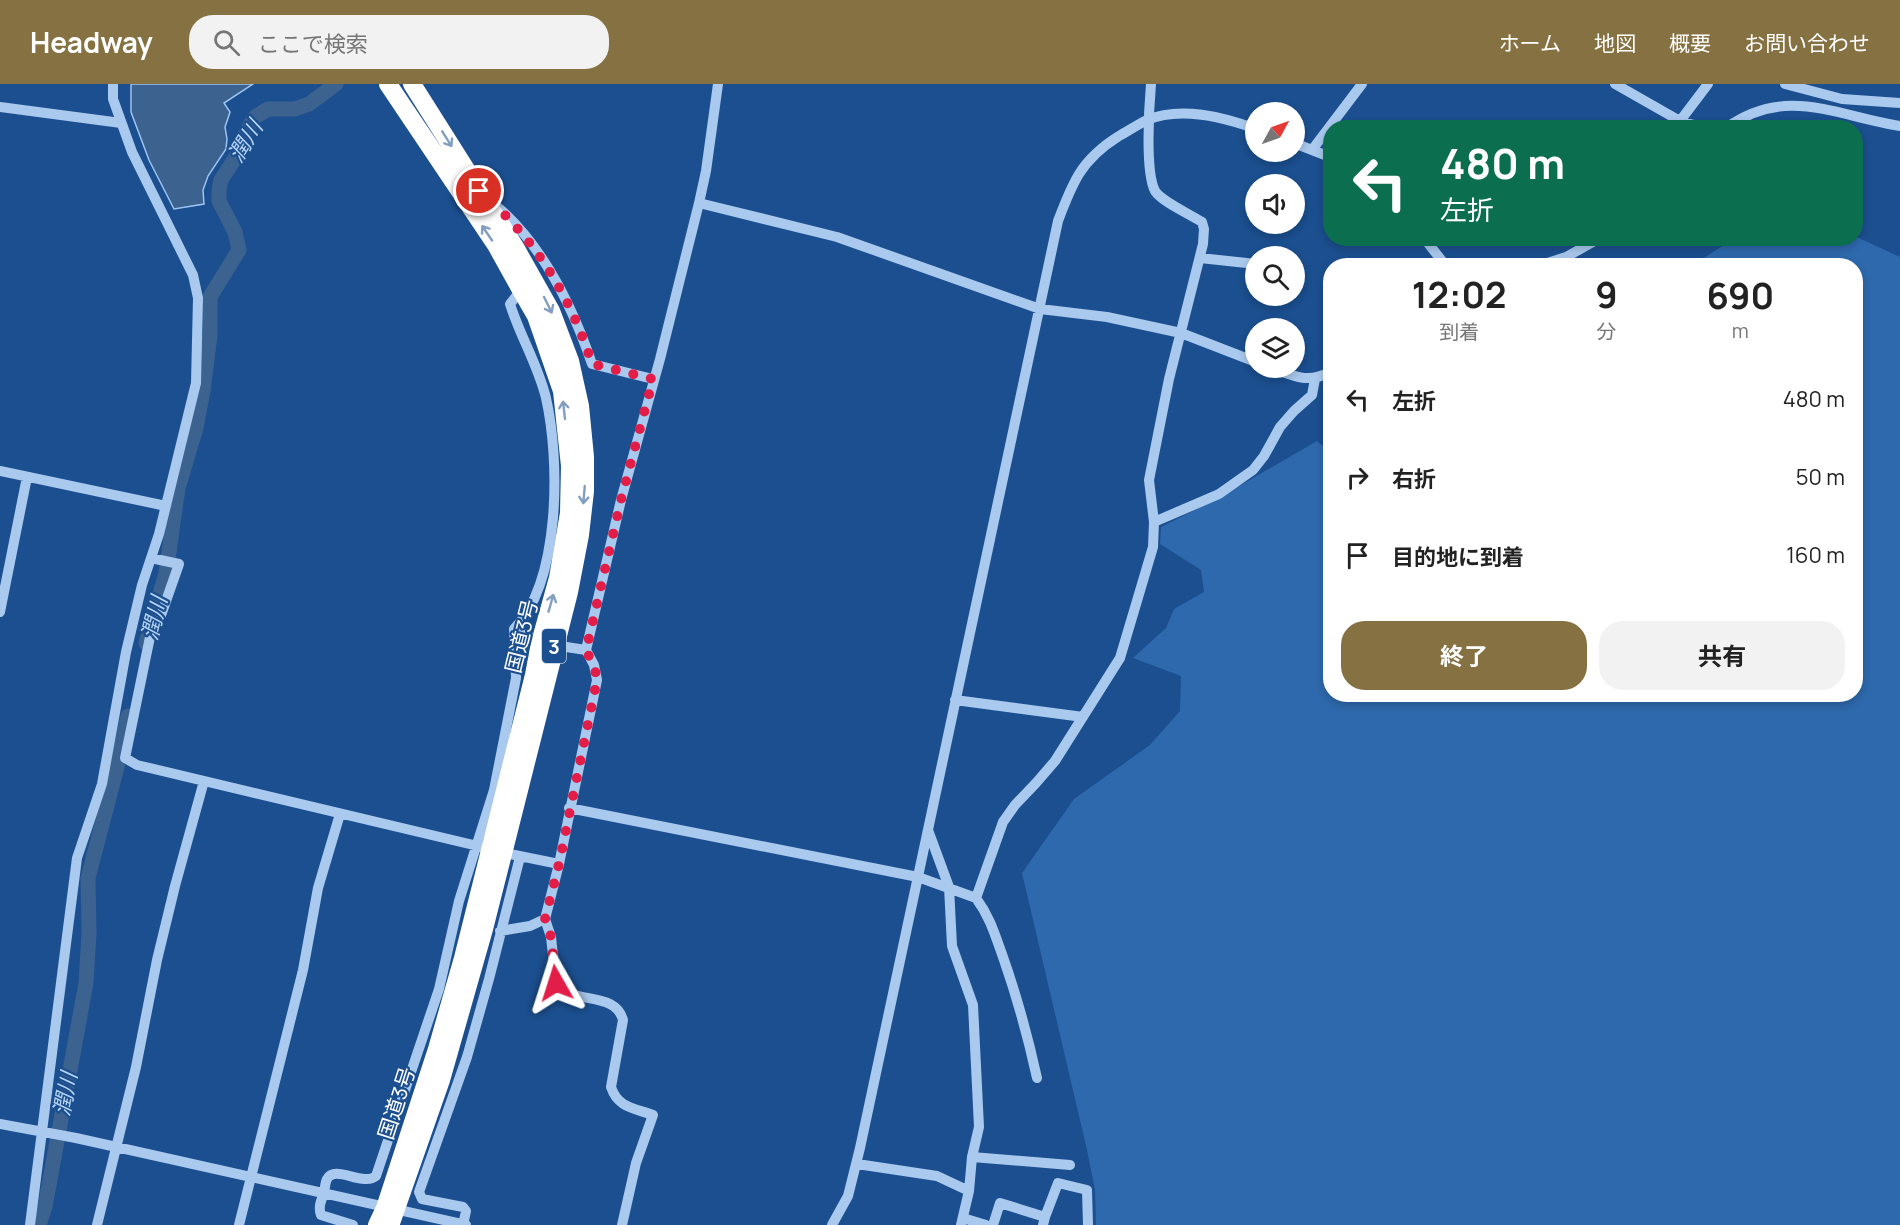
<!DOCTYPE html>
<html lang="ja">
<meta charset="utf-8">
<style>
:root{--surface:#fff;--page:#f2f2f2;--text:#222;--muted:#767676;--accent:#857141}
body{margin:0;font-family:Manrope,"Noto Sans JP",sans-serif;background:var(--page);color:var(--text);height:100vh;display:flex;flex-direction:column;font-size:22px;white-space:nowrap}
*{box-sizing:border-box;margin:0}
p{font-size:20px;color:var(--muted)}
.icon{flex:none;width:33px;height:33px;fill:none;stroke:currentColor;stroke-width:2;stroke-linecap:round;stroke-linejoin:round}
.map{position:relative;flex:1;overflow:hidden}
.details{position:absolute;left:1323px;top:174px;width:540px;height:444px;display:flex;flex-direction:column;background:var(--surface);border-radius:24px;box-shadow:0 3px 9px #0003}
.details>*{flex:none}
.hud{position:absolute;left:1323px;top:36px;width:540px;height:126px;border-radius:24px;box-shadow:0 3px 9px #0003;background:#0b6e4f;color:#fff;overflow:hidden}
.needle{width:39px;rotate:50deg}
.tools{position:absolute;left:1245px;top:18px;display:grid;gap:12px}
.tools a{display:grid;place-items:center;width:60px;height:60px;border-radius:50%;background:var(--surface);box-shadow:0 3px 9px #0003;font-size:30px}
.pin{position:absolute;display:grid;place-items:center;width:51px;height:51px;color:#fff;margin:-26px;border:3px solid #fff;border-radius:50%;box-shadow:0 2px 6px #0007}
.me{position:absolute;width:66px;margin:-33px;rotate:354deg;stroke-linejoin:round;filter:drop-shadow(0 0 4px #0008)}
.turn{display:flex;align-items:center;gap:21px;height:126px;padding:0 18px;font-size:27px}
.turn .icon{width:78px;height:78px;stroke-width:2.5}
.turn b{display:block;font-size:42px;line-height:51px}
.eta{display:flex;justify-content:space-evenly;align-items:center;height:102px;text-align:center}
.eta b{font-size:36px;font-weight:700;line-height:42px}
.button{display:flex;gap:12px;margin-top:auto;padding:12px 18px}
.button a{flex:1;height:69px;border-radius:24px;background:var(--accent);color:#fff;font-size:24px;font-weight:700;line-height:69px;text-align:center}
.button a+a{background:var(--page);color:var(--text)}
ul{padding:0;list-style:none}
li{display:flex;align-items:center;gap:18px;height:78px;padding:0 18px}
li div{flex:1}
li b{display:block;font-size:22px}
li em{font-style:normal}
header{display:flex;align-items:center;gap:36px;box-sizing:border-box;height:84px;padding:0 30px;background:var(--accent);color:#fff}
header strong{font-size:28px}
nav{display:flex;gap:33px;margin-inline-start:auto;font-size:21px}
.search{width:420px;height:54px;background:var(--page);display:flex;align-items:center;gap:15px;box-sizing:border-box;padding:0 21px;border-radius:24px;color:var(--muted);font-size:22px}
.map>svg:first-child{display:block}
</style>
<header>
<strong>Headway</strong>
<div class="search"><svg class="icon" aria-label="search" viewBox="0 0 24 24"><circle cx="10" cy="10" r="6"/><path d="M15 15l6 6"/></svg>ここで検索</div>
<nav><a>ホーム</a><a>地図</a><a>概要</a><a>お問い合わせ</a></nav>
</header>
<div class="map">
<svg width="1900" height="1141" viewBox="0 0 1900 1141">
<rect width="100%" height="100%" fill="#1b4f8f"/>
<!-- green -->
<path fill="#2e69ad" d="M1735,154H1859L1900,173V1141H1096L1095,1106L1087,1066L1022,789L1074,715L1150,661L1180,627L1181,592L1133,574L1166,544L1174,525L1204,508L1201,486L1160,460L1161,443L1217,415L1317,357L1330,368V610H1856V182L1693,181Z"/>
<!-- water -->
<path fill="#3c6290" stroke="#9cc4f0" stroke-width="1.5" d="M131,0H253L224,19L230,28L225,43L227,55L226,65L208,92L203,106L204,120L174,125L149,76L131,28Z"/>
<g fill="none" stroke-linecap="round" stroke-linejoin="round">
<!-- river -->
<path stroke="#3c6290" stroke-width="15" d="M146,559L166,489L178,404L196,344L203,307L210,251V213L239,166L235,148L219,117V106L221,96L243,62L245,50L255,33L268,25H295L309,20L336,0
M39,1141L45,1123L86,899L89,849L88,794L117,683L128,632"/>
<!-- minor -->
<path stroke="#a9c9ee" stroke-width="10" d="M1615,0L1680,37L1704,44
M1785,0L1842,15L1900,19
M0,23L121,39
M1680,37L1708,0
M1726,44C1786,1 1836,32 1900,42
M1294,59L1330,73
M1312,66L1362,0
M493,119C542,159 572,221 592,280L653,295
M699,119L837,153L1040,225L1107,233L1181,249L1256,278
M1424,154L1446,182
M1567,154H1592
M1200,174L1256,180
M1538,182L1566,173L1600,154
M1272,284C1294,292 1308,300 1330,288
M0,387L166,422
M1154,438L1219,410L1253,386L1264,372L1280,343L1294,327L1312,311L1315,295
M151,474L179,480L159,537L150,553L125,674L137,681L482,763
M0,528L27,393
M514,545L540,559L586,566
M955,616L1083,633
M569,724L918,793L976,814L1003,738L1015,721L1036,699L1055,677L1120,574L1153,463L1154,438L1149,396L1169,295L1203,160L1204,145L1202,138C1190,130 1162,118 1155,107C1145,88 1149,23 1151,0
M928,746L949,803L952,862L973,921L979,1043L972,1073L969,1107L961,1141
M500,768L559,780
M976,814C990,833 995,851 1003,873C1017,913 1028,953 1037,994
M500,847L530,842L545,835
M0,1040L76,1054L466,1141
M972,1073L1070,1081
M857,1080L937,1092L969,1107
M1045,1133L1058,1099L1087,1106L1088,1141
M963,1134L986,1141
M30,1141L77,774L102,700L126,568L142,501L159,450L196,299L198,214L193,191L132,68L113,15V0
M97,1141L136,983L157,876L175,802L204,697
M239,1141L303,886L318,804L340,730
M353,1141L321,1131C318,1123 321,1117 324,1109C325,1104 325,1099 327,1095C335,1080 363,1103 376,1092L439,905L459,817L494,706L516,594L514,545C561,497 560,376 546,314C538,281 520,252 510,220L521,206
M463,1141L466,1127L463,1123L422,1115L419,1108L467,973L489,895L520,773
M622,1141L636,1079L653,1031C634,1024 618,1024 611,1003L623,936C615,906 572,922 556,899L551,853L545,835L559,780L597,596L594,581L586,566L621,416L660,275L699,119L706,87L718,0
M832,1141L848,1112L860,1064L1058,137C1064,121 1070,105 1079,90C1089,74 1103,62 1119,52C1128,47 1137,41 1147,36C1181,22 1223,33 1256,45
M993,1141L1000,1119L1045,1133L1043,1141"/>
<!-- highway -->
<path stroke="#fff" stroke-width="18" d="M391,1139L441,996L484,845L569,508L580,451L585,407V373L580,322L570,277L551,227L515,163L412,0
M377,1141L385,1124L437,965L463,874L534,591L540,559L558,494L569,429L570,382L562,307L536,232L521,206L496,161L388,0"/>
</g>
<!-- one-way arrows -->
<defs><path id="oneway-shaft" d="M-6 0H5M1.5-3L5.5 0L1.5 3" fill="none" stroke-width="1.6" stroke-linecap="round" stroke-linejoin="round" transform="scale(1.5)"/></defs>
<g stroke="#829ec1">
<use href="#oneway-shaft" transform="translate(447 55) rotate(58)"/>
<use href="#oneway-shaft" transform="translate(487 149) rotate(-124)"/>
<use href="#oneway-shaft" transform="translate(548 221) rotate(64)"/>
<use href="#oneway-shaft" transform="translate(564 326) rotate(-96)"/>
<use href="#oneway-shaft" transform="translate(584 411) rotate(95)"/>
<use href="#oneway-shaft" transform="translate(551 519) rotate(-74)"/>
</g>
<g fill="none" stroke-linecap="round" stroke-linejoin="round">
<!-- route -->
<path stroke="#e11d48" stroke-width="10" stroke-dasharray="0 18" d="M479,107C534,153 570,211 592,280L653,295L621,416L586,567L594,581L597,596L559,780L545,835L551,853L556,899"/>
</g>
<g text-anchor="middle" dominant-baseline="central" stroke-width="4.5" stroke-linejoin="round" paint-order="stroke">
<!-- shield labels -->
<rect fill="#1b4f8f" stroke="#bbcadd" stroke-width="1.5" x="542" y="545" width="24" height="34" rx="4.5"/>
<g font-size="20" font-weight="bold" fill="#fff">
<text x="554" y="562">3</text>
</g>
<!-- street labels -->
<g font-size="21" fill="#fff" stroke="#1b4f8f">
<text transform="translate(521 552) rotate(-76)">国道3号</text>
<text transform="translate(396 1019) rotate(-72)">国道3号</text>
</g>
<!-- water labels -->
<g font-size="22" font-style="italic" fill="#b5d3f5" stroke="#1b4f8f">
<text transform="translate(245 57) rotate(-58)">潤川</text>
<text transform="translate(154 534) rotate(-76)">潤川</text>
<text transform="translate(65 1010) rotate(-79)">潤川</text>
</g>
</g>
</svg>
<div class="tools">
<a><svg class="needle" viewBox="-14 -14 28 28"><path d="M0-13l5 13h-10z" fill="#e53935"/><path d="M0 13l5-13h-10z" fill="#767676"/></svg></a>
<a><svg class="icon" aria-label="sound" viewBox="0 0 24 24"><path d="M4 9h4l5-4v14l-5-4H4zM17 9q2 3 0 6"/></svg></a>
<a><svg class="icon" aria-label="search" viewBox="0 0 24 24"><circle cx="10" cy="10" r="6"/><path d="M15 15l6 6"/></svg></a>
<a><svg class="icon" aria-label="layers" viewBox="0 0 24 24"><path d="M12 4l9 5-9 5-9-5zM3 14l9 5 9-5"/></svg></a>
</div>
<div class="pin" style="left:479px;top:107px;background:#d93025"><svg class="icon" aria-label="arrive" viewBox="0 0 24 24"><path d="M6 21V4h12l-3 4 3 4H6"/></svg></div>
<svg class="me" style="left:556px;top:899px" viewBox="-20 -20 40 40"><path d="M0-17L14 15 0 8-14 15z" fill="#e11d48" stroke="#fff" stroke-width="4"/></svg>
<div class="hud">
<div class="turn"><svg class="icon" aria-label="left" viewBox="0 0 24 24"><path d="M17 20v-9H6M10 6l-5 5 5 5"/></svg><div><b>480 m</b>左折</div></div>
</div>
<section class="details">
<div class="eta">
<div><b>12:02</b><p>到着</p></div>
<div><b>9</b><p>分</p></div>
<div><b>690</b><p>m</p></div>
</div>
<ul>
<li><svg class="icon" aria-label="left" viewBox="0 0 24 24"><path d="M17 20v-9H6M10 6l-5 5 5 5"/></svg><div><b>左折</b></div><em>480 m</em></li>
<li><svg class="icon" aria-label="right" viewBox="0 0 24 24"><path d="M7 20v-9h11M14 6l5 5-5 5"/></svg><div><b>右折</b></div><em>50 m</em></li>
<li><svg class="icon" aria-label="arrive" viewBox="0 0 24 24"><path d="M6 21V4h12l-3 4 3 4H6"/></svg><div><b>目的地に到着</b></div><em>160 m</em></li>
</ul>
<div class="button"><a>終了</a><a>共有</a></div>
</section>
</div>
